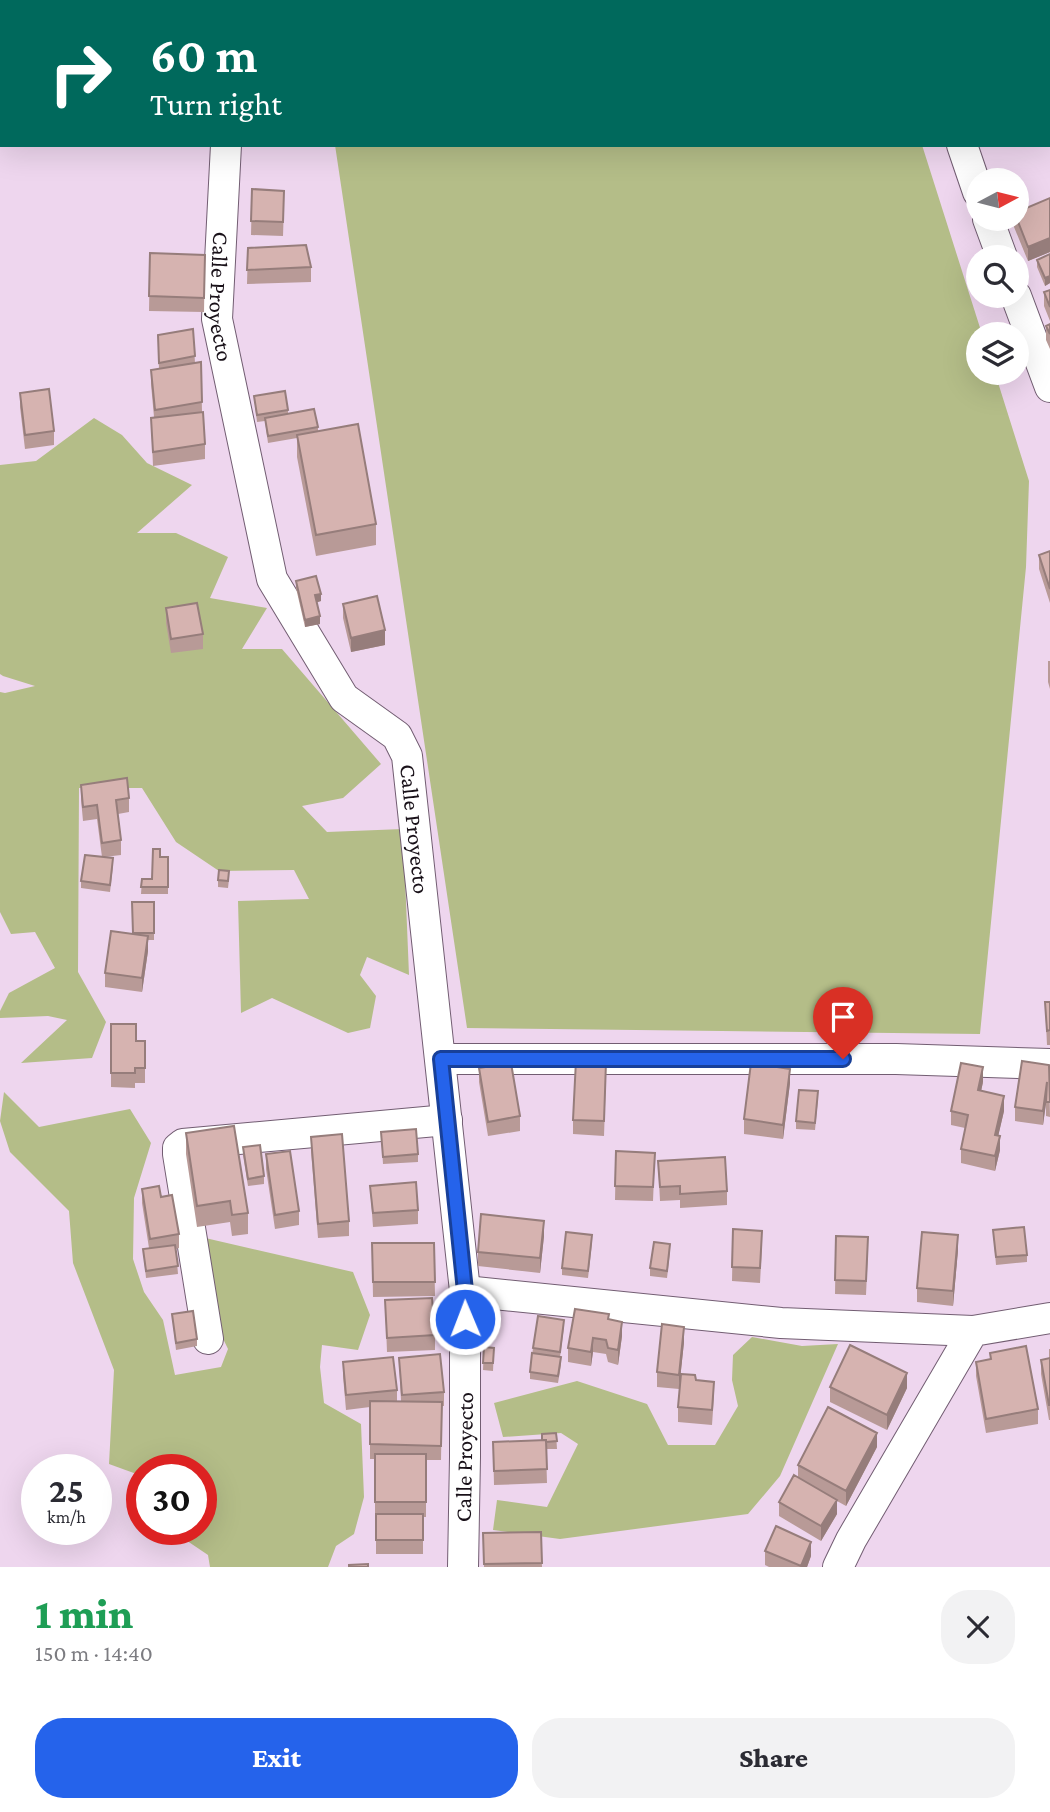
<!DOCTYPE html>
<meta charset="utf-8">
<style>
:root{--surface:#fff;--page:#f2f2f3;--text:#2b2b33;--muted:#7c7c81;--accent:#2563eb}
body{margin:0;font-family:"Crimson Pro",serif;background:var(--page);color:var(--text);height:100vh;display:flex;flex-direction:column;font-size:26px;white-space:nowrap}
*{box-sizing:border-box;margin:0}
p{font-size:23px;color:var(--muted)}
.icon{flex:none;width:38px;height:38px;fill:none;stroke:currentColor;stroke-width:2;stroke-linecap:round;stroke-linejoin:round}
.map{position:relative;height:1567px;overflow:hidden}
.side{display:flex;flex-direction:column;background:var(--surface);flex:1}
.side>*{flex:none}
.top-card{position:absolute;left:0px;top:0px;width:1050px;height:147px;box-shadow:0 7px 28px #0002;background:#00695c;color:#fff;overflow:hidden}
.needle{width:46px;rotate:83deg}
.controls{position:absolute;left:966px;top:168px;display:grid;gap:14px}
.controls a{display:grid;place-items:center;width:63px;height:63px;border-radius:50%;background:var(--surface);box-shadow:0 7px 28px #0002;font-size:35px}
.speed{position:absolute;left:21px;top:1454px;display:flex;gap:14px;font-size:35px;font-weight:700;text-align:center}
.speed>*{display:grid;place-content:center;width:91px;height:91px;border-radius:50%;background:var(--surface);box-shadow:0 7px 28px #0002;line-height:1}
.speed small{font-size:18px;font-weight:400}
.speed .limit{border:10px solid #d22;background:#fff;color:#111}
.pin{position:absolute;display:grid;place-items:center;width:60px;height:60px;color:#fff;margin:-72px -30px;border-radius:50% 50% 50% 0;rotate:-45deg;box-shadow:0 0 7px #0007}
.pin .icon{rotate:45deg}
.me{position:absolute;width:77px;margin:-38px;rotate:359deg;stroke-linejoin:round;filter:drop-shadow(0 0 5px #0008)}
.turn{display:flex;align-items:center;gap:24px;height:147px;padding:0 35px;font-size:32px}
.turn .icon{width:91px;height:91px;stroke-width:2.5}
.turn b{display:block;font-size:49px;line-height:60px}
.round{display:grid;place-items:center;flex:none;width:74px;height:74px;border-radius:28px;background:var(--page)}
.summary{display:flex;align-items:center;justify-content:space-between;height:119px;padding:0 35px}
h1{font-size:42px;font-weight:800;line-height:52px;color:#1e9e55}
.cta{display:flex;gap:14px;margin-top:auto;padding:14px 35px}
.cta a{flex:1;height:80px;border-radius:28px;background:var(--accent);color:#fff;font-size:28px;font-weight:800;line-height:80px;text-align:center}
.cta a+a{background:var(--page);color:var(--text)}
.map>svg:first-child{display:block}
</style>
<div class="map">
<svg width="1050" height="1567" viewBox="0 0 1050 1567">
<rect width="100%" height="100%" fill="#eed6ee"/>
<!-- green -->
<path fill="#b4bd88" d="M317,0H875L876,2H317Z
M335,145H922L982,334H978V373H995L1029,481L1026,567L980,1034L467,1028Z
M94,418L122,435L147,463L192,485L137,533H176L228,557L210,598L267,608L242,649H282L381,764L343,798L302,806L327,832L403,829L409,975L367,957L360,975L376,996L370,1028L348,1033L272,998L241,1013L238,901L309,899L294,870L219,871L176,842L142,788H79L78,972L106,1022L92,1058L21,1063L67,1020L48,1016L0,1018V1011L9,993L55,968L35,932L11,934L0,912V692L5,693L35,686L3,676L0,674V465L36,461Z
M4,1092L39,1127L130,1109L151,1143L134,1198L133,1259L144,1292L163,1320L175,1375L221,1367L228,1349L216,1324L201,1237L353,1272L370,1315L358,1350L322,1345L320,1367L324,1403L361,1424L364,1497L354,1534L336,1546L328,1567H210L208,1555L171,1530H201V1470H142V1476L109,1464L114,1370L73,1263L69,1211L10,1152L0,1121Z
M752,1337L802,1346L838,1344L780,1476L748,1514L560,1539L493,1530L497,1500L547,1507L578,1444L561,1433L503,1437L494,1403L577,1381L647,1404L668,1445H715L738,1406L732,1380L733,1355Z"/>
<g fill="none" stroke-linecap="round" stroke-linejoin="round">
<defs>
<g id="street">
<path d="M240,0V2"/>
<path d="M915,0L916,2"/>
<path id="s1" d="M226,145L217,319L272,579L344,698L397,736L407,756L465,1291V1457L463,1567"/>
<path d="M962,145L978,192"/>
<path d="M988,219L1002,257"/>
<path d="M1016,296L1050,387"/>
<path d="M441,1059H896L1050,1064"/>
<path d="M465,1291L781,1323L973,1331"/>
<path d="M208,1339L178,1154V1148L183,1144L447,1120"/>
<path d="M838,1567L851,1540L973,1331L1050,1318"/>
</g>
</defs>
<!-- street casing -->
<use href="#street" stroke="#725d72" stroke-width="32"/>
<!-- street -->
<use href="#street" stroke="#fff" stroke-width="30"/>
</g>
<!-- wall -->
<path fill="#b89a97" d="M252,189L284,205L283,236L251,235Z
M1050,198V252L1028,261L1014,227V219H1017Z
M248,248L311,267V282L247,284Z
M150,253L205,255L204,312L149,311Z
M1050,254V283L1045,286L1037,267V260Z
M1050,290V321L1044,306V292Z
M1050,324V349L1046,340V326Z
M193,329L195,363L201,362L202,412L205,444V459L153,466L151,418L154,417L151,384V370L159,369L158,335Z
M20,393L54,431V445L25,449L20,407Z
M254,396L288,410V414L318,427V432L376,524V545L316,556L297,457V438L268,443L265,421L257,422Z
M1050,551V603L1039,569V555Z
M296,581L321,601L316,602L320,624L305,627L296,588Z
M343,604L385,645L351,652L343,618Z
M166,608L203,634V649L171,653L166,623Z
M1048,661H1050V689L1048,682Z
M81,785L129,798V812L118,814L121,840V855L104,857L113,866L110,892L81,888V881L102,857L97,819L83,821L81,799Z
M160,857H168V894H141L142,879H152Z
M229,879L228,888L218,887V880Z
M154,902V940H148V951L142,992L105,987V973Z
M1045,1002H1050V1045H1047Z
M111,1024L136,1041H145V1083H135V1088L111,1087Z
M479,1068L520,1116V1131L488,1136L479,1082Z
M1049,1070L1050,1117L1046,1116V1102L1043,1125L1015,1121V1107Z
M606,1076L604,1136L573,1134V1120Z
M983,1082L981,1091L1004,1111L998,1136L1000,1150L995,1171L961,1163V1149L965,1128L951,1125V1111Z
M790,1083L783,1139L744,1134V1119Z
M818,1099L815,1130L796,1129V1121Z
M381,1132L418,1154V1162L383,1164Z
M186,1133L248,1213V1234L232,1236L230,1222L197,1227L186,1154Z
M311,1137L349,1221V1236L318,1238L311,1151Z
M243,1147L264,1176V1184L248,1186L243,1155Z
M616,1151L655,1153L653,1201L615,1200Z
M266,1154L299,1211V1225L275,1229L266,1169Z
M658,1161L727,1191V1205L680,1208V1200L660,1201Z
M370,1186L418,1210V1224L373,1227Z
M142,1189L161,1197L179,1234V1248L176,1249L178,1274L146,1278L143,1249L149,1248L142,1203Z
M733,1229L762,1245L760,1283L732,1281Z
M993,1230L1027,1255V1262L996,1265Z
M544,1236L540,1273L478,1266V1252Z
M836,1236L868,1251L866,1295L835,1294Z
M372,1243H434L435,1296L373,1297Z
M592,1243L588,1278L562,1275V1268Z
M958,1250L953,1306L917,1302V1288Z
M670,1252L667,1278L650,1276V1268Z
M385,1300L435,1335V1350L387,1352Z
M172,1314L197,1339V1346L176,1350Z
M609,1319L622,1336L618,1365L608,1362L606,1354L593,1352L591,1366L568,1362V1348Z
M564,1327L560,1357L561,1365L558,1383L530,1379V1372L533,1348Z
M684,1342L679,1389L657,1387V1372Z
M484,1347L494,1348L493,1371L483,1370Z
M1049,1349H1050V1420H1049L1041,1374V1360L1049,1358Z
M990,1353L1038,1409V1424L986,1433L976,1376V1362L990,1359Z
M399,1358L444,1392V1406H442L441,1460H426V1517H423V1554H376V1516H375V1459H370V1407L346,1410L343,1376V1362L397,1390V1401H401Z
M696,1380L714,1396L712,1425L678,1422V1407Z
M830,1387L907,1388L887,1430L830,1402Z
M556,1433L557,1449H546L547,1483L494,1485L493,1442L542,1440Z
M877,1447L846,1506L837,1501V1514L821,1541L779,1516V1502L798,1477V1465Z
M541,1532L542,1567H484L483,1533Z
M765,1551L811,1556L807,1567H769L765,1565Z"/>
<!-- shaded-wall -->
<path fill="#967d7b" d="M1050,238V252L1028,261V247Z
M1050,276V283L1045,286V278Z
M321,594V601L315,603V595Z
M320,616V624L305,627V620Z
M385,630V645L351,652V638Z
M148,936V951L142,992V978Z
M983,1067V1082L978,1105V1090Z
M790,1069V1083L783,1139V1125Z
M1047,1082V1097L1043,1125V1111Z
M1004,1096V1111L995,1150V1135Z
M1000,1136V1150L995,1171V1156Z
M544,1221V1236L540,1273V1258Z
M958,1235V1250L953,1306V1291Z
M622,1322V1336L618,1365V1350Z
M684,1327V1342L679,1389V1375Z
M593,1338V1352L591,1366V1352Z
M907,1373V1388L887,1430V1415Z
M877,1433V1447L846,1506V1491Z
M837,1500V1514L821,1541V1526Z
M811,1542V1556L807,1567H801Z"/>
<!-- building -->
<path fill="#d6b3b0" stroke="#967d7b" stroke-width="2" d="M286,0H302V1L286,2Z
M252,189L284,191L283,222L251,221Z
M1050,198V238L1028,247L1017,219V212Z
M306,245L311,267L247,270L248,248Z
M150,253L205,255L204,298L149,296Z
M1050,254V276L1045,278L1037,260Z
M1050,290V307L1044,292Z
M1050,324V334L1046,326Z
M193,329L195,356L159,363L158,335Z
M201,362L202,402L155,410L151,370Z
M49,389L54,431L25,435L20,393Z
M285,391L288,410L257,415L254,396Z
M314,409L318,427L268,436L265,418Z
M203,412L205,444L153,452L151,418Z
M358,424L376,524L316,535L297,435Z
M1050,551V589L1039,555Z
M316,576L321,594L315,595L320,616L305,620L296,581Z
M377,596L385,630L351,638L343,604Z
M197,603L203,634L171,639L166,608Z
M127,778L129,798L116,800L121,840L102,843L97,805L83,807L81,785Z
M153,849H160V857H168V887H141L142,879H152Z
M85,855L113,858L110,885L81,881Z
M219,870L229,871L228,881L218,880Z
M132,902H154V933H133Z
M111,931L148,936L142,978L105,973Z
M1045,1002H1050V1030L1047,1031Z
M111,1024H136V1041H145V1068H135V1073H111Z
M576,1060L606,1062L604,1121L573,1120Z
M1022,1061L1049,1065L1050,1102H1046L1047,1082L1043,1111L1015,1107Z
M511,1063L520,1116L488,1122L479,1068Z
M751,1063L790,1069L783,1125L744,1119Z
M961,1063L983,1067L978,1090L1004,1096L995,1135L1000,1136L995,1156L961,1149L968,1115L951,1111Z
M799,1090L818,1091L815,1123L796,1121Z
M234,1126L248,1213L232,1215L230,1201L197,1206L186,1133Z
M416,1129L418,1154L383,1157L381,1132Z
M342,1134L349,1221L318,1224L311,1137Z
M260,1145L264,1176L248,1179L243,1147Z
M290,1151L299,1211L275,1215L266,1154Z
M616,1151L655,1153L653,1187L615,1186Z
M725,1157L727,1191L680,1194V1186L660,1187L658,1161Z
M416,1182L418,1210L373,1213L370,1186Z
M159,1186L161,1197L172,1195L179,1234L150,1239L142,1189Z
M481,1214L544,1221L540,1258L478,1252Z
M1024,1227L1027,1255L996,1257L993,1230Z
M733,1229L762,1231L760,1268L732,1267Z
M566,1232L592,1235L588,1271L562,1268Z
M922,1232L958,1235L953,1291L917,1288Z
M836,1236L868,1237L866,1281L835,1280Z
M654,1242L670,1244L667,1271L650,1268Z
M372,1243H434L435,1282H373Z
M175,1245L178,1266L146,1271L143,1249Z
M432,1298L435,1335L387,1338L385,1300Z
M575,1309L609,1314L608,1319L622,1322L618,1350L608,1348L606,1340L593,1338L591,1352L568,1348Z
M193,1311L197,1339L176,1343L172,1314Z
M538,1316L564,1320L560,1352L533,1348Z
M662,1324L684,1327L679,1375L657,1372Z
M850,1345L907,1373L887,1415L830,1387Z
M1026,1346L1038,1409L986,1419L976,1362L991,1359L990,1353Z
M484,1347L494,1348L493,1363H483Z
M532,1353L561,1357L558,1376L530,1372Z
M440,1354L444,1392L402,1395L399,1358Z
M393,1357L397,1390L346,1395L343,1362Z
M1050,1358V1405H1049L1041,1360Z
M681,1374L695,1375L696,1380L714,1382L712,1410L678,1407Z
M370,1401L442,1402L441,1446L370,1444Z
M828,1407L877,1433L846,1491L798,1465Z
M556,1433L557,1441L546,1442V1440H542V1434Z
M546,1440L547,1469L494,1471L493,1442Z
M375,1454H426V1502H375Z
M794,1475L837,1500L821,1526L779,1502Z
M376,1514H423V1540H376Z
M776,1526L811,1542L801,1566L765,1551Z
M541,1532L542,1563L484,1564L483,1533Z
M368,1564V1567H349V1565Z"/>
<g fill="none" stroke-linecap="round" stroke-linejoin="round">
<defs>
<path id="route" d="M465,1319V1291L441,1059H843"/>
</defs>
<!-- route casing -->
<use href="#route" stroke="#184099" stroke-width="18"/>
<!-- route -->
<use href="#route" stroke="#2563eb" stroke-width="12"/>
</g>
<g text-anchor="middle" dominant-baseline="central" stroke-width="5" stroke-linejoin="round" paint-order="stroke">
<!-- street labels -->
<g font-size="23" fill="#191119" stroke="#fff">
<text stroke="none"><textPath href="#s1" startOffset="152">Calle Proyecto</textPath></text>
<text stroke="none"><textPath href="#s1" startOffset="740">Calle Proyecto</textPath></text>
<text transform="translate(464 1457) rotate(-89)">Calle Proyecto</text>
</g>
</g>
</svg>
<div class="controls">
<a><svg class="needle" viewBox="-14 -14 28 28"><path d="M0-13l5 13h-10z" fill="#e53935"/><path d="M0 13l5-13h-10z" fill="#7c7c81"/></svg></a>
<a><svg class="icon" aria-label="search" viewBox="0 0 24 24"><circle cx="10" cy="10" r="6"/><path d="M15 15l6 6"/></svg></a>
<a><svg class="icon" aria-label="layers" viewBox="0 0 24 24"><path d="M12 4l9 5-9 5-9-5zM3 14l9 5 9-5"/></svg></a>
</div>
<div class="speed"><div>25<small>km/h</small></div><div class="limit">30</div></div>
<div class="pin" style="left:843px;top:1059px;background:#d93025"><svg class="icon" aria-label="arrive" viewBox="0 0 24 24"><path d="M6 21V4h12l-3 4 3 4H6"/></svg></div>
<svg class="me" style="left:465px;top:1319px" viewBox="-20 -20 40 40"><circle r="17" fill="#2563eb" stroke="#fff" stroke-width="3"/><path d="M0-11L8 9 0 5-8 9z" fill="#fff"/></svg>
<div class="top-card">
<div class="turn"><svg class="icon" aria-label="right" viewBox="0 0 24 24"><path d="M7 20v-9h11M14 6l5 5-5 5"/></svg><div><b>60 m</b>Turn right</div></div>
</div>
</div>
<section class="side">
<div class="summary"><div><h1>1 min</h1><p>150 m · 14:40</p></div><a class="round"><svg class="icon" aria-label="close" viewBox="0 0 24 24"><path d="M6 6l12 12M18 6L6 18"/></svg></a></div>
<div class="cta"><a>Exit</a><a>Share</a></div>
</section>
